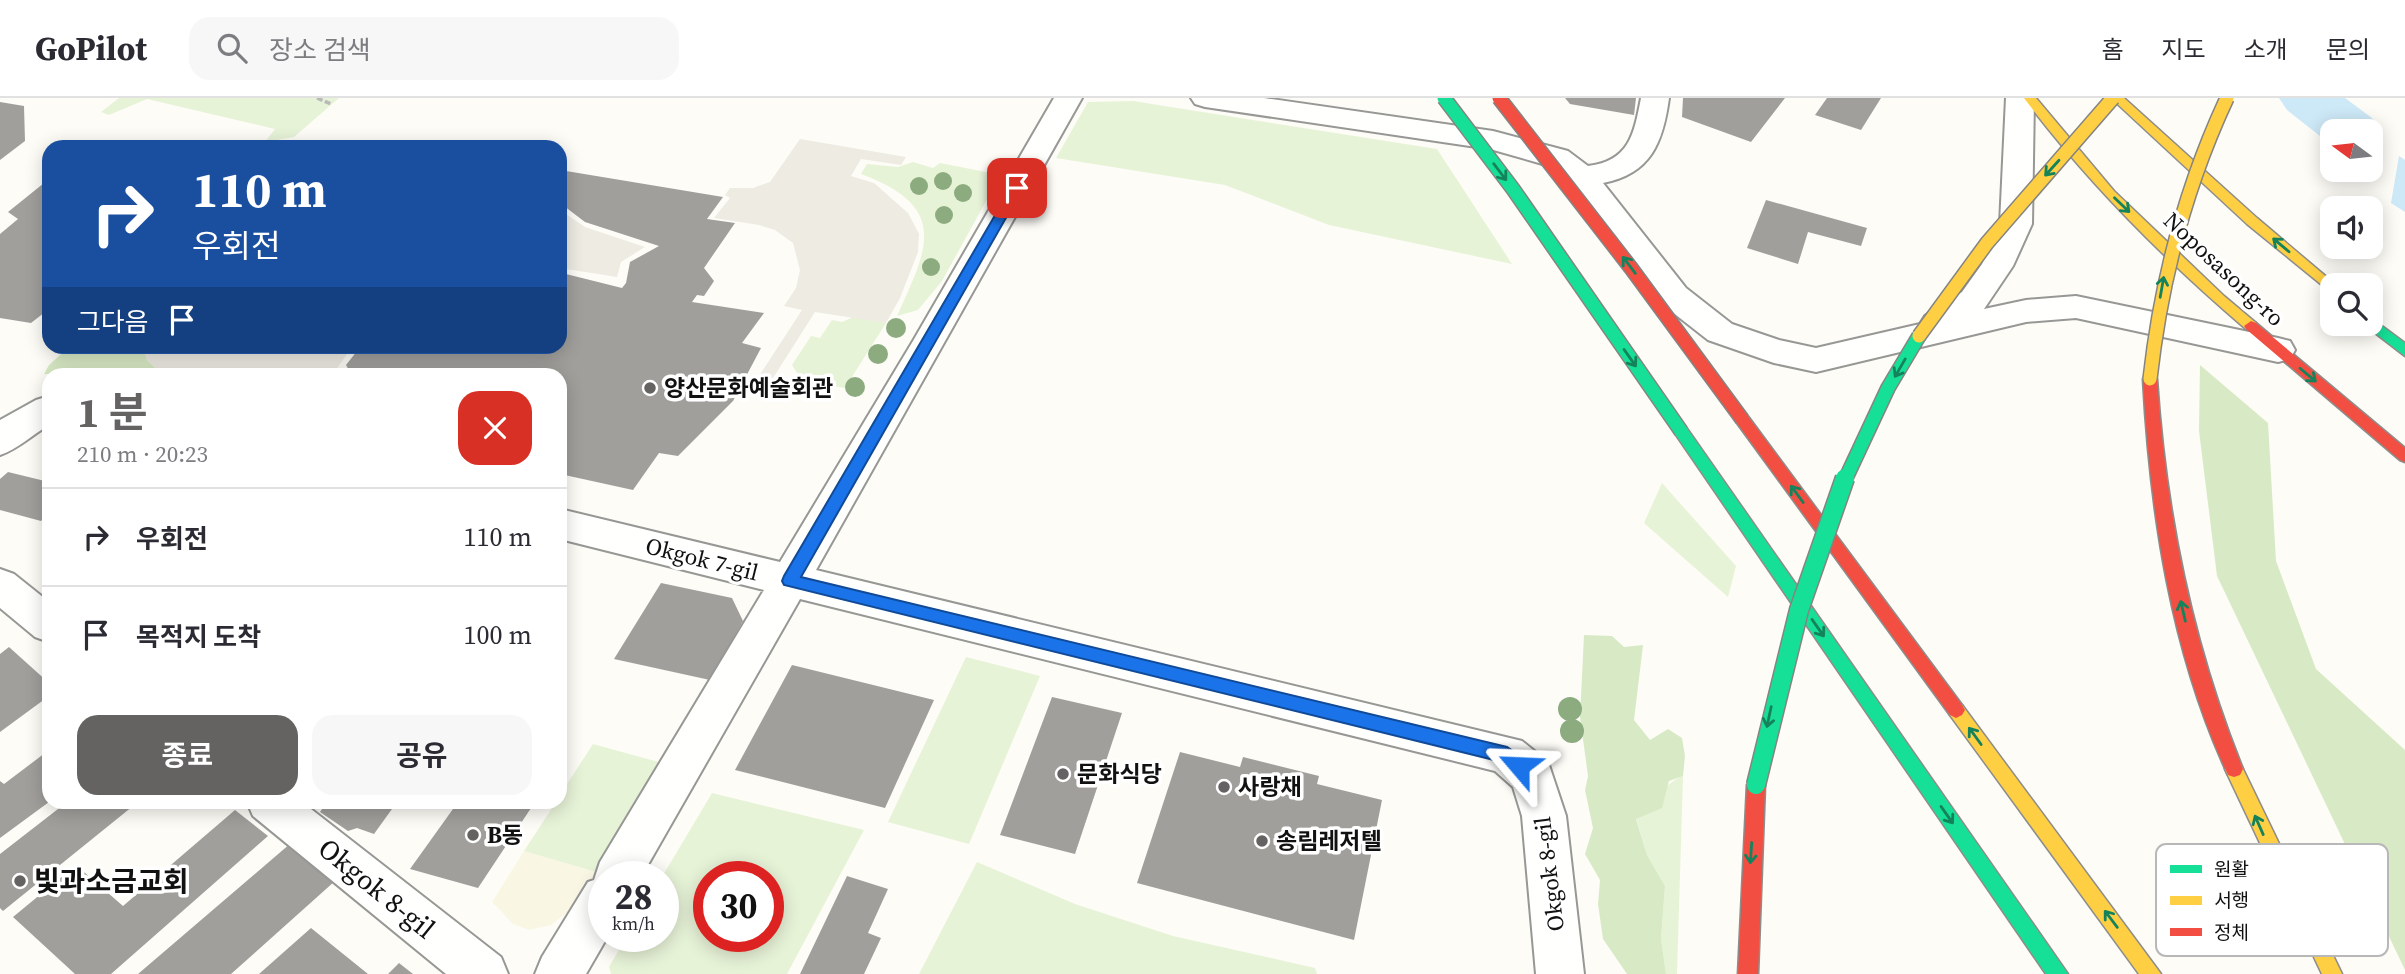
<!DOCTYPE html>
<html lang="ko">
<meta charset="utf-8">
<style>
:root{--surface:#fff;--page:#f7f7f7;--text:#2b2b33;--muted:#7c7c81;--line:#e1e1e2;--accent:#646362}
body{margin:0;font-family:"Source Serif 4","Noto Sans KR",serif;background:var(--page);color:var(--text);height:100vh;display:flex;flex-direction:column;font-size:26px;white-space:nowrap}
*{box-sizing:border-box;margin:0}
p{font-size:23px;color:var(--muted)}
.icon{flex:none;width:38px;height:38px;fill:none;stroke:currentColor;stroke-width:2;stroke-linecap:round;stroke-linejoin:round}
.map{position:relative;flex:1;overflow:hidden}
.panel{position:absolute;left:42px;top:270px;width:525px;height:441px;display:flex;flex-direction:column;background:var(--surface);border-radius:21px;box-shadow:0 4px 18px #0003}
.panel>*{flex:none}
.top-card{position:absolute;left:42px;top:42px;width:525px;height:214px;border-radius:21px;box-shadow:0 4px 18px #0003;background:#1a4fa0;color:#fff;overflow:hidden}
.needle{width:46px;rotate:285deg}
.buttons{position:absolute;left:2320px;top:21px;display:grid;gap:14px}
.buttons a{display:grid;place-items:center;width:63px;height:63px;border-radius:14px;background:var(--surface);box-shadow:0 4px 18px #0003;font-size:35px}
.speed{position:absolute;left:588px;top:763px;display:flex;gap:14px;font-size:35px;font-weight:700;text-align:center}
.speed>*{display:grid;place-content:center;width:91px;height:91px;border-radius:50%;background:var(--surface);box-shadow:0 4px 18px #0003;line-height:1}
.speed small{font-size:18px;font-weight:400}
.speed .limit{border:10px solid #d22;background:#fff;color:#111}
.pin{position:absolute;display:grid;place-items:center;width:60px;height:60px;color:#fff;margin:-30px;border-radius:14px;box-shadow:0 4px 10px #0006}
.me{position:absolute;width:77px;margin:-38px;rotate:296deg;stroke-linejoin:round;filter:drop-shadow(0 0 5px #0008)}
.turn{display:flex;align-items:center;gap:24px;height:147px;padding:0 35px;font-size:32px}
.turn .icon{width:91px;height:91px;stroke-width:2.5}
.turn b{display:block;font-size:49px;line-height:60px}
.then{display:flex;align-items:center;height:66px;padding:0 35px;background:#0003;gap:14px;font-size:26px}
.round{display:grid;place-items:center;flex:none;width:74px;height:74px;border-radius:21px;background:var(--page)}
.head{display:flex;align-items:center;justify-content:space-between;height:119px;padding:0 35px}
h1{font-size:42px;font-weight:700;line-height:52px;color:var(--accent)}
.cta{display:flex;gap:14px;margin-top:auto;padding:14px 35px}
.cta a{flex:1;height:80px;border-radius:21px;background:var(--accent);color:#fff;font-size:28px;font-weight:700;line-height:80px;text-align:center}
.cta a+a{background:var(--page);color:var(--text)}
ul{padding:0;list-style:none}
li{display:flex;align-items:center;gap:21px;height:98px;padding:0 35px;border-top:2px solid var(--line)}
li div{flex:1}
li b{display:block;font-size:26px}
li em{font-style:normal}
header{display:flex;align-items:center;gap:42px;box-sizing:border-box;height:98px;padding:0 35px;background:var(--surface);border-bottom:2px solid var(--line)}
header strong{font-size:33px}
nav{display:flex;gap:38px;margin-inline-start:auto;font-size:24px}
.search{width:490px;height:63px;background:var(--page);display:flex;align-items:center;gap:18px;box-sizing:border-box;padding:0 24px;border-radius:21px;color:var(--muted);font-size:26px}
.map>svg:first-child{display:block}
</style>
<header>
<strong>GoPilot</strong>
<div class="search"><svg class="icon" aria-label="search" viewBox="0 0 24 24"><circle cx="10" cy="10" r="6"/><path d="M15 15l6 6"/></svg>장소 검색</div>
<nav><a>홈</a><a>지도</a><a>소개</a><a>문의</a></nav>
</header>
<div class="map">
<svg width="2405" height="876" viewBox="0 0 2405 876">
<rect width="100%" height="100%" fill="#fdfcf7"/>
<!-- farmland -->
<path fill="#f9f7e4" d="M524,753L596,774L572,811L551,827L529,832L513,826L492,804Z"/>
<!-- green -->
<path fill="#e7f3d7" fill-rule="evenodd" d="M119,0H339L294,39L265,44L275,31L147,1L109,17L101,14Z
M1133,3L1437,51L1512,166L1329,127L1225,87L1056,60L1088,4Z
M913,64L933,70L940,65L991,75V94L942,183L918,212L897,218C928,150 950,109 861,76L867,66L898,69Z
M853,219L886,225L845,290L802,283L792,267L811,238L820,240L832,222L842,224Z
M1662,385L1736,468L1728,499L1644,425Z
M966,559L1040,578L969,746L888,724Z
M593,646L662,665L596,774L524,753L556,704H560V697Z
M1683,678L1677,876H1666L1661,841L1665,788L1647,757L1636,720C1659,712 1658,687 1683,678Z
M712,695L864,732L787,876H611L609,869L627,838H663L662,779ZM709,779H768V838H709Z
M977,764L1075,806L1173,838L1315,870L1317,876H919Z"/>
<!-- forest -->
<path fill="#d8eac5" d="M143,248L147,262L162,276H44L49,267L69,249Z
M2200,267L2268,325L2276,463L2316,571L2405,652V872L2217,478L2199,333Z
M1584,537L1612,538L1624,549L1643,547L1634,622L1650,642L1668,631L1682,640L1685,658L1683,678L1669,683L1662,710L1636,721L1647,757L1665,788L1661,841L1666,876H1627L1603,841L1598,806L1600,782L1585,756L1593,730L1585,692L1588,678L1580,619Z"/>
<!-- plaza -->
<path fill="#edebe2" d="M800,41L906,59L901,67L861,61L851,78L874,85L908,115L919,136L918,154L900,200L886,225L815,214L773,280L759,278L802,212L784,208L796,190L800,172L793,145L775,132L759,127L714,120L730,100L725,97L730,90H753L770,84Z
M560,112L585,129L645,149L621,164L617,179L560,170Z
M143,249V248L352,249L333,276H162L147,262Z"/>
<!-- water -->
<path fill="#cde8f7" d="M2399,58L2405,62V114L2391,105Z"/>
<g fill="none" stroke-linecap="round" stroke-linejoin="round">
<!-- river -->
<path fill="#cde8f7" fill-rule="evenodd" d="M2279,0H2345L2372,20L2381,33L2371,46V33H2333V47L2330,46L2287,12Z"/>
</g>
<!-- building -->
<path fill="#a19f9c" d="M1565,0H1636L1634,17L1570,6Z
M1683,0H1785L1751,44L1682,19Z
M1827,0H1881L1861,32L1815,17Z
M0,4L24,8L25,43L0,62Z
M560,72L723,99L707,121L735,125L704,170L714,183L704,198L697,197L692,204L764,215L742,245L761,250L733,303L678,358L659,355L633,392L560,376V276H351L346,267L361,248H560L562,175L622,190L626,185L630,164L659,148L585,124L560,105Z
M49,81V211L31,225L0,220V136L18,121L8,114Z
M1766,102L1867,130L1861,148L1808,134L1798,166L1747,150Z
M8,374L49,384V415L41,423L0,412V381Z
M661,485L732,500L743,523L710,582L614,561Z
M9,549L49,585V598L0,634V556Z
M792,567L934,602L885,710L735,672Z
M1052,599L1122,615L1075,756L1000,737Z
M49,652V704L0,740V683L4,686Z
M1180,654L1240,669L1243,659L1319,678L1317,686L1382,702L1354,842L1137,785Z
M67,704H138L3,813L0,810V756Z
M327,704H397L374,736L357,730L348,733L320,714Z
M458,704H535L478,790L410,771Z
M235,712L268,738L111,876H75L13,819L76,767L123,808Z
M291,745L335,783L231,876H138Z
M847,778L888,791L868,835L881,840L864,876H800Z
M311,830L368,876H259Z
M399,865L413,876H388Z"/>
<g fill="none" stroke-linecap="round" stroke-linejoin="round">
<defs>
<path id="street" d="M1054,0H1082L816,472L1522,643L1548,664L1566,718L1584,876H1536L1522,718L1513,689L1495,673L800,501L641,779H604V838H608L586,876H535L542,859L588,784L594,782L600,764L764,492L560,441V411L780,464L913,243Z
M1191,0H1264L1493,33L1568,53L1588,68C1629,63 1634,37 1641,0H1669C1663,44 1651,76 1603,85L1686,190L1732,226L1779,242L1816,250L1920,226L1925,218L1962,194L1982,166L2000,126L2006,0H2034L2032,126L2013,168L1984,211L2026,202L2076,198L2278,240L2290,243L2295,252L2290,261L2278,264L2076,220L2026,224L1816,274L1774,265L1708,242L1662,206L1571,85L1546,67L1490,51L1205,9L1195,6Z
M49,298V327C32,337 18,351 0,357V322L36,302Z
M0,471L14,476L49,504V544L35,539L0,510Z
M247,704H302L501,859L508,876H446L253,718Z"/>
<path id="fast" d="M2371,220L2405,245V258L2366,228L2365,226H2371Z
M1681,328L1686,329L2068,876H2046L1676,337L1674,333Z"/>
<path id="slow" d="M2024,0H2036L2114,93L2224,198L2256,225L2258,228L2256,231H2246C2165,162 2088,85 2024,0Z
M2111,0H2124L2257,120L2336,187H2333V196L2247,126Z
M1956,604L1962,607L2161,876H2139L1950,617L1947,612L1950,607Z
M2234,663L2240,665L2342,876H2322L2225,671L2228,665Z"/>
<path id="jam" d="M2251,223L2256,225L2405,350V364L2400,362L2246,231L2244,228Z
M2150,276L2157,281C2166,417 2192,545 2243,671L2240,677L2234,679L2228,677C2171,554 2150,415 2143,281Z
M1742,316L1747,317L1962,607L1965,612L1962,617L1956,620L1950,617L1737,325L1735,321L1737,317Z
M1756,679L1762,681L1765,687L1758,876H1738L1747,687L1750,681Z"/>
</defs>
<!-- street casing -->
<use href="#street" stroke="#979795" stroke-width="4"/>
<!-- fast casing -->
<use href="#fast" stroke="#8e8d8b" stroke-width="3"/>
<!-- slow casing -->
<use href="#slow" stroke="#8e8d8b" stroke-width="3"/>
<!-- jam casing -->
<use href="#jam" stroke="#8e8d8b" stroke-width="3"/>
<!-- path -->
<path stroke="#b9b9b8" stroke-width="3.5" stroke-dasharray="6 2.5" stroke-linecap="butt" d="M317,0L331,6"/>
<!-- street -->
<use href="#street" fill="#fffffe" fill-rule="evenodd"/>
<!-- fast -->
<use href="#fast" fill="#16e098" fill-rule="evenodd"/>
<!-- slow -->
<use href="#slow" fill="#ffcf43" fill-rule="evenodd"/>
<!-- jam -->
<use href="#jam" fill="#f24e42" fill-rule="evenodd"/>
<defs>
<path id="fast-bridge-far1" d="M1444,0L1513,91L1681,333
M1845,382L1888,290L1919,238"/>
<path id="fast-bridge" d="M1756,687L1799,512L1845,380"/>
<path id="slow-bridge" d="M1919,238L1987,145L2113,0
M2150,281C2161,182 2185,90 2227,0"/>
<path id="jam-bridge" d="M1499,0L1631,170L1742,321"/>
</defs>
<!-- fast-bridge-far1 casing -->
<use href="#fast-bridge-far1" stroke="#858482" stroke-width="16" stroke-linecap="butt"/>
<!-- fast-bridge casing -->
<use href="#fast-bridge" stroke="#858482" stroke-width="21" stroke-linecap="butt"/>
<!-- slow-bridge casing -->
<use href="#slow-bridge" stroke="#858482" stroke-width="16" stroke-linecap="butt"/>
<!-- jam-bridge casing -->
<use href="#jam-bridge" stroke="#858482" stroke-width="16" stroke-linecap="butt"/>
<!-- fast-bridge-far1 -->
<use href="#fast-bridge-far1" stroke="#16e098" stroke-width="13"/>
<!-- fast-bridge -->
<use href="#fast-bridge" stroke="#16e098" stroke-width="18"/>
<!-- slow-bridge -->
<use href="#slow-bridge" stroke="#ffcf43" stroke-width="13"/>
<!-- jam-bridge -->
<use href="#jam-bridge" stroke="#f24e42" stroke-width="13"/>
</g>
<!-- trees -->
<g fill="#8cac80">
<circle cx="943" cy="83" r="9"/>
<circle cx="919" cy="88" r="9"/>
<circle cx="963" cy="95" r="9"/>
<circle cx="944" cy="117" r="9"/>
<circle cx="931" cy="169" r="9"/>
<circle cx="896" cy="230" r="10"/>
<circle cx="878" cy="256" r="10"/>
<circle cx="855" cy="289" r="10"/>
<circle cx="1570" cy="611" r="12"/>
<circle cx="1572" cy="633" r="12"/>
</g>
<!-- one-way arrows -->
<defs><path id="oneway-shaft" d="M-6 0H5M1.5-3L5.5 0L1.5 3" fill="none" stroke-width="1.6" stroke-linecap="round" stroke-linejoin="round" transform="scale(1.75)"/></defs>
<g stroke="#14835b">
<use href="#oneway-shaft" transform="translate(2052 70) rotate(132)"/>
<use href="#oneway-shaft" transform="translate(1500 74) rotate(53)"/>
<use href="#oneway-shaft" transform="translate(2122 107) rotate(44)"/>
<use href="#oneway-shaft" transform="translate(2281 147) rotate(-140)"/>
<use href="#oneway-shaft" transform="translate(1629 167) rotate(-127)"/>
<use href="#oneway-shaft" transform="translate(2162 189) rotate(-80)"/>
<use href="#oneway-shaft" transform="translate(1630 260) rotate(55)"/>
<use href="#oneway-shaft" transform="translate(1900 270) rotate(120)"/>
<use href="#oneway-shaft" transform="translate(2308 277) rotate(40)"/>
<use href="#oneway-shaft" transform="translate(1797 396) rotate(-126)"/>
<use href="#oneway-shaft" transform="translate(2183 513) rotate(-103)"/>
<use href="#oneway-shaft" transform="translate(1818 530) rotate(55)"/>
<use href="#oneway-shaft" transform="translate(1769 619) rotate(102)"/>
<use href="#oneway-shaft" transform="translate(1975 638) rotate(-126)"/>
<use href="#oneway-shaft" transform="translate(1947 717) rotate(55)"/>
<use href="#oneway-shaft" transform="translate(2259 727) rotate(-114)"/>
<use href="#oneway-shaft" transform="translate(1751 755) rotate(94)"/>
<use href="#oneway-shaft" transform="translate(2111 821) rotate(-127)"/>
</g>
<!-- route -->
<path fill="#1a73e8" stroke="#114b97" stroke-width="2" d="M1017,86L1023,90L801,479L1507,649L1526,662L1528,668L1526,673L1519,676L1502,664L784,487L782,483L784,478L1011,90Z"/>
<!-- markers -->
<g fill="#646362" stroke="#fff" stroke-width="2.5">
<circle cx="650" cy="290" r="7"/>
<circle cx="1063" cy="676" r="7"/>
<circle cx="1224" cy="689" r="7"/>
<circle cx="473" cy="737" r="7"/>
<circle cx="1262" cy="743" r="7"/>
<circle cx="20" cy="783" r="7"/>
</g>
<g text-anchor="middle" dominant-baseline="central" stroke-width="7" stroke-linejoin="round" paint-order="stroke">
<!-- street labels -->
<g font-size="23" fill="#111" stroke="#fff">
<text transform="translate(2224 171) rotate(43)">Noposasong-ro</text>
<text transform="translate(702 461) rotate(14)">Okgok 7-gil</text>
<text transform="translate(1549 776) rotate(-97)">Okgok 8-gil</text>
</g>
<!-- poi labels -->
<g font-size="23" font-weight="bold" fill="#111" stroke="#fff" text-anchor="start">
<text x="664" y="290">양산문화예술회관</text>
<text x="1077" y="676">문화식당</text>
<text x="1238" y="689">사랑채</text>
<text x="487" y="737">B동</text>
<text x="1276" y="743">송림레저텔</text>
</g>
<!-- near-poi labels -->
<g font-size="28" font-weight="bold" fill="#111" stroke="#fff" text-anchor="start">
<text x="34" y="783">빛과소금교회</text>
</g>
<!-- near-street labels -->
<g font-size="28" fill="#111" stroke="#fff">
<text transform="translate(377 790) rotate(39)">Okgok 8-gil</text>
</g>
</g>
<!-- legend -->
<rect x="2156" y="746" width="232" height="112" rx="10" fill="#fff" stroke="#b8b8b8" stroke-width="2"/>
<rect x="2170" y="767" width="32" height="8" fill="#16e098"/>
<rect x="2170" y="798" width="32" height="9" fill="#ffcf43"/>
<rect x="2170" y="830" width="32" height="8" fill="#f24e42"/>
<g font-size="19" fill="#111">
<text x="2214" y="778">원활</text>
<text x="2214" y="809">서행</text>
<text x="2214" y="841">정체</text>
</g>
</svg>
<div class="buttons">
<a><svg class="needle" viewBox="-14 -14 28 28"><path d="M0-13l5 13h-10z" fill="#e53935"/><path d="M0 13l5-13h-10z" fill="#7c7c81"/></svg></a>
<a><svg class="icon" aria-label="sound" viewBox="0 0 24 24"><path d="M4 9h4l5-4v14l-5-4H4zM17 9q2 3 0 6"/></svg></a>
<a><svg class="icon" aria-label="search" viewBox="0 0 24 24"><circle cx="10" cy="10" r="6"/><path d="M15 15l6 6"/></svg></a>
</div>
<div class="speed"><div>28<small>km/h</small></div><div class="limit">30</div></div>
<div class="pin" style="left:1017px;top:90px;background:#d93025"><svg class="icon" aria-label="arrive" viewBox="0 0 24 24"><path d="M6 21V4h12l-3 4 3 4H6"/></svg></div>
<svg class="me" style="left:1519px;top:668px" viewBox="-20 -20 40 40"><path d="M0-17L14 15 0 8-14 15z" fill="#1a73e8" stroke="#fff" stroke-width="4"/></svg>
<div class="top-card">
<div class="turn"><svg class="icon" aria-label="right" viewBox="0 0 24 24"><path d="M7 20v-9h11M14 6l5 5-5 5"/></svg><div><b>110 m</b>우회전</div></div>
<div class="then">그다음<svg class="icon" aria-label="arrive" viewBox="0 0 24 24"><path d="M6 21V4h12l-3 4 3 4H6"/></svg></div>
</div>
<section class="panel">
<div class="head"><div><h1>1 분</h1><p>210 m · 20:23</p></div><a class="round" style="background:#d93025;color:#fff"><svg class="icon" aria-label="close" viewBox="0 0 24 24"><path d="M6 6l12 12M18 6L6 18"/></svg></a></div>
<ul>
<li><svg class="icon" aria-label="right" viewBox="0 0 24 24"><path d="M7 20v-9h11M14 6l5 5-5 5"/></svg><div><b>우회전</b></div><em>110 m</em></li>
<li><svg class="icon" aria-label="arrive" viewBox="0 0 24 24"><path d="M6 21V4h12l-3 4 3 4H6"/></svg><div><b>목적지 도착</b></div><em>100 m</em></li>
</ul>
<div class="cta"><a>종료</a><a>공유</a></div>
</section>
</div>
